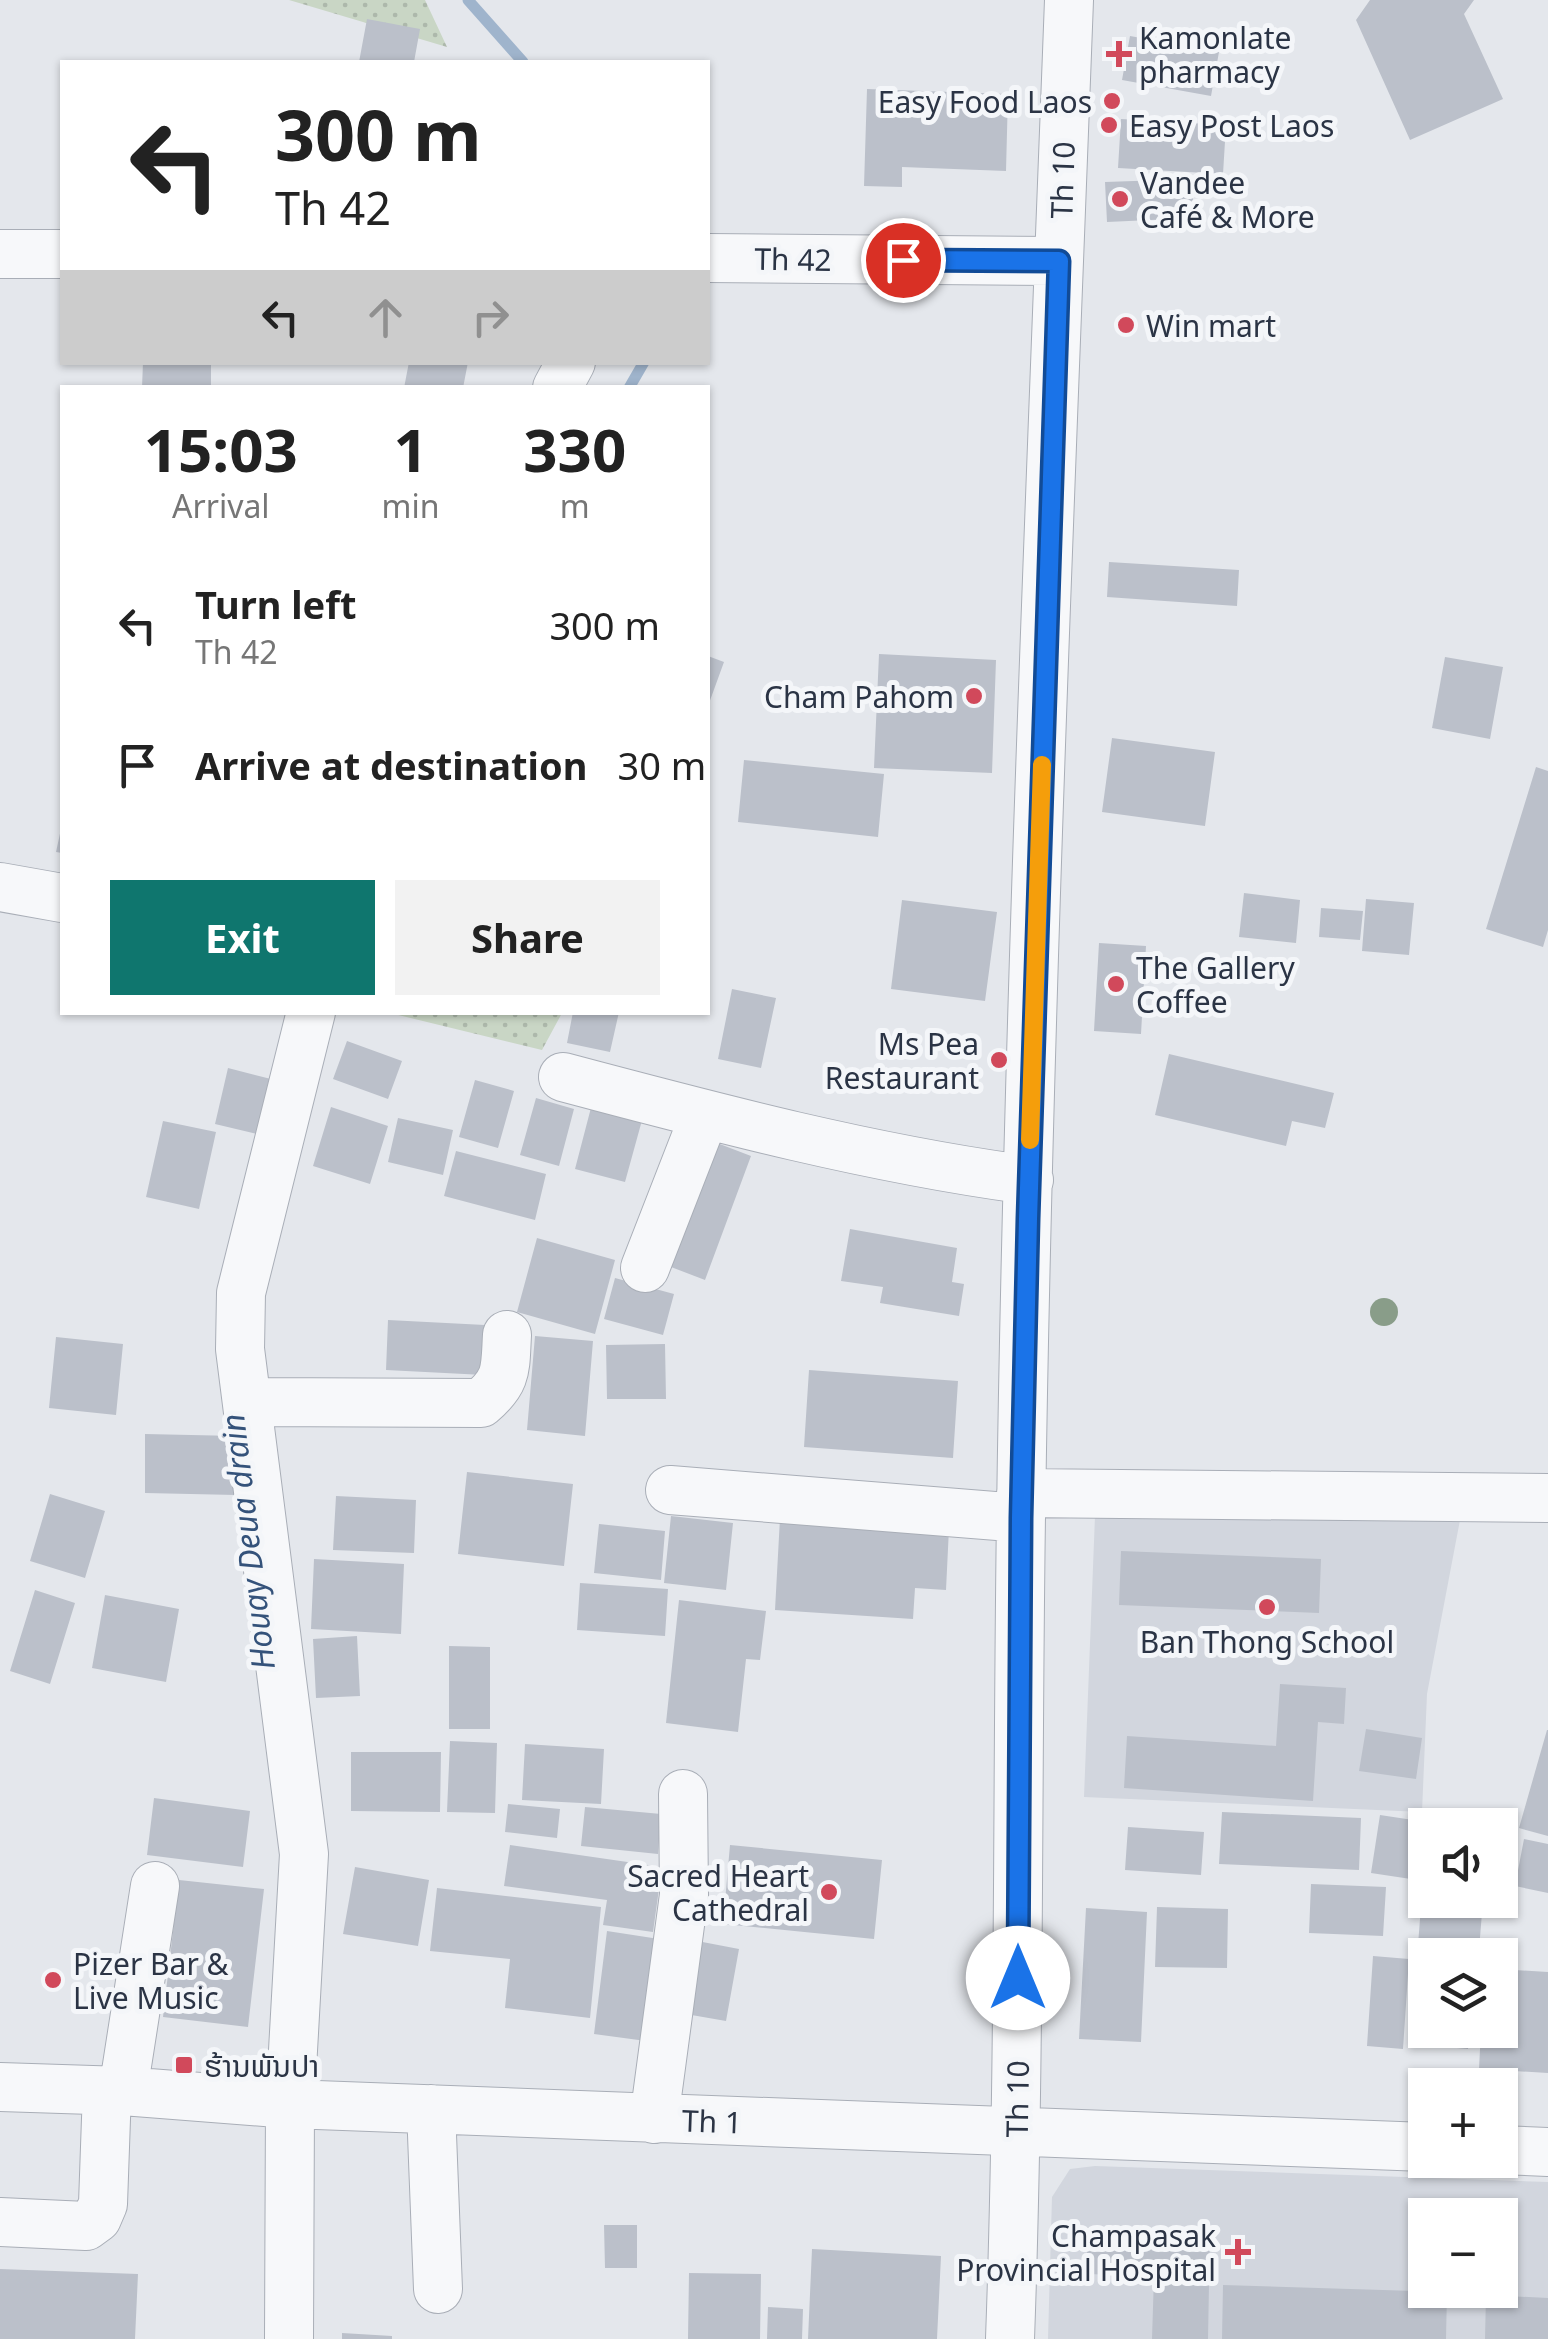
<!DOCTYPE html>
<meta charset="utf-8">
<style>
:root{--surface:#fff;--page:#f2f2f2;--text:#222;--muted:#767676;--accent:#0f766e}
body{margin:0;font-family:"Noto Sans","Noto Sans Lao",sans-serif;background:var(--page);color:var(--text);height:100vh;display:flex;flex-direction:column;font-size:38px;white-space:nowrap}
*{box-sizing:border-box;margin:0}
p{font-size:32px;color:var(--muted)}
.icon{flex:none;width:55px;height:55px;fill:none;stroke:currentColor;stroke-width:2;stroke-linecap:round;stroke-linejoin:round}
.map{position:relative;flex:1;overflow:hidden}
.panel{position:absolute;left:60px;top:385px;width:650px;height:630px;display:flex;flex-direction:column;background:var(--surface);border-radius:0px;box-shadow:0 2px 8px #0004}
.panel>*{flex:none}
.hud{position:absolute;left:60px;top:60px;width:650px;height:305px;border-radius:0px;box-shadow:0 2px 8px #0004;background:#fff;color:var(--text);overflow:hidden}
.fabs{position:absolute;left:1408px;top:1808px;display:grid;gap:20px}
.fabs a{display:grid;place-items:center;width:110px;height:110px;border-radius:0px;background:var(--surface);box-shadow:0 2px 8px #0004;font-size:50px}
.pin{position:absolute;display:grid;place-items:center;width:85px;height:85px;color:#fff;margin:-42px;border:5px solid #fff;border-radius:50%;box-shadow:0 2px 10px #0007}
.me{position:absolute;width:110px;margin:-55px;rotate:0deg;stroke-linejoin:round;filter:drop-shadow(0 0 8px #0008)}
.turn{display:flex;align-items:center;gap:35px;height:210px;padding:0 50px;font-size:45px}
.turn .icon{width:130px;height:130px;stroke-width:2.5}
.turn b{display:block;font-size:70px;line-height:85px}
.lanes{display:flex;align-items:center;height:95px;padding:0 50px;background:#0003;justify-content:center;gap:50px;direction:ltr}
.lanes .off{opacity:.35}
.eta{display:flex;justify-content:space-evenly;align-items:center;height:170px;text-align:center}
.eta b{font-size:60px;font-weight:700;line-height:70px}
.primary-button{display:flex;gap:20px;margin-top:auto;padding:20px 50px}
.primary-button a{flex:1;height:115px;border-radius:0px;background:var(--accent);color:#fff;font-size:40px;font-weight:700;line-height:115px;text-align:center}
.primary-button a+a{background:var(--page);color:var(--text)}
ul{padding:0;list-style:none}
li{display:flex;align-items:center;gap:30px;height:140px;padding:0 50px}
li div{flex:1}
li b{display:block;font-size:38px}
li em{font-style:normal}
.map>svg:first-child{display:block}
</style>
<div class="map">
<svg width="1548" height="2339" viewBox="0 0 1548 2339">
<defs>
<pattern id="garden-dots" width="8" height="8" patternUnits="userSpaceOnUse" patternTransform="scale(2.5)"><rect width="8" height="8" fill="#c9d6c5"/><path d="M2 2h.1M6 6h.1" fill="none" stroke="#adb8ab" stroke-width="1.8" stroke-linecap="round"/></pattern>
</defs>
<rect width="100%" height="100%" fill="#e4e7ec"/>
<!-- built -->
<path fill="#d2d6de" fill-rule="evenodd" d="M1095,1516L1460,1520L1427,1694L1422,1812L1084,1797Z
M1095,2166L1548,2182V2339H1048L1052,2197L1070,2169ZM1425,2215H1500V2290H1425Z"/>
<!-- garden -->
<path fill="url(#garden-dots)" d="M289,0H425L447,47Z
M390,1013H562L542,1050Z"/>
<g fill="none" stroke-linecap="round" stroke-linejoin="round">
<!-- stream -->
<path stroke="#9fb4cc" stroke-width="11" d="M468,0L523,62
M629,388L644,362"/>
</g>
<!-- building -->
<path fill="#bbc0ca" d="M1370,0H1474L1464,14L1503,99L1410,140L1356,20Z
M367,19L420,29L414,62H359Z
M1130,36L1219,52L1211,96L1122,80Z
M867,89L1008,94L1006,171L902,167V187L864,186Z
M1121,119L1226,125L1223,174L1118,168Z
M1192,179L1194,218L1107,222L1105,182Z
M143,362H211V388H142Z
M409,362H468L463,388H404Z
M1109,562L1239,570L1237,606L1107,597Z
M879,654L996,660L992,773L874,768Z
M708,656L724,662L708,706Z
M1445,657L1503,667L1490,739L1432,728Z
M1112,738L1215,752L1205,826L1102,812Z
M744,760L884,774L878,837L738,822Z
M1536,767L1548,771V930L1543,947L1486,929Z
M61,829H62V853L56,852Z
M1244,893L1300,900L1296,943L1239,937Z
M1366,899L1414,903L1409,955L1362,951Z
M902,900L997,912L985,1001L891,989Z
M1321,908L1363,911L1360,940L1319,937Z
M1099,943L1146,946L1141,1034L1094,1031Z
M732,989L776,998L761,1068L718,1059Z
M573,1012H619L610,1052L567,1043Z
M347,1041L402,1061L388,1099L333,1079Z
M1169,1054L1334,1093L1325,1128L1292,1121L1286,1146L1155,1115Z
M228,1068L279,1081L266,1136L215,1124Z
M475,1080L514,1091L498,1148L459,1137Z
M536,1098L574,1109L559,1166L520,1155Z
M593,1100L644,1113L625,1182L575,1169Z
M331,1107L388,1126L370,1184L313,1166Z
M398,1118L453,1130L443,1175L388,1162Z
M163,1121L216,1132L199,1209L146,1197Z
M704,1138L751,1156L705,1280L658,1262Z
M456,1151L546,1174L535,1220L444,1196Z
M850,1229L957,1248L952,1282L964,1284L959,1316L880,1303L883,1287L841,1281Z
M537,1238L615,1260L595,1334L517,1312Z
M615,1278L674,1294L663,1335L604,1319Z
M388,1320L485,1325L484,1375L386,1370Z
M535,1336L593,1341L585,1436L527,1430Z
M56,1337L123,1344L116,1415L49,1408Z
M665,1344L666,1399H607L606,1345Z
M809,1370L958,1381L953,1458L804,1447Z
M145,1434L237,1436L236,1495L145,1493Z
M467,1472L573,1484L564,1566L458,1554Z
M50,1494L105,1511L85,1578L30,1561Z
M336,1496L416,1500L414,1553L333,1550Z
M671,1516L733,1523L726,1590L664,1583Z
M780,1518L949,1528L946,1590L915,1588L913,1619L775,1610Z
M599,1524L665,1531L661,1580L594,1573Z
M1121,1551L1321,1559L1319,1613L1119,1605Z
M314,1559L404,1564L401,1634L311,1629Z
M580,1583L668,1589L665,1636L577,1630Z
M35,1590L75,1603L50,1684L10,1671Z
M105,1595L179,1609L166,1682L92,1668Z
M679,1600L766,1611L760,1660L746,1659L738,1732L666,1723Z
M357,1636L360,1696L316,1698L313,1639Z
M449,1646L490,1647V1729H449Z
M1280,1684L1346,1688L1344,1724L1318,1722L1313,1801L1124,1788L1127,1736L1276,1746Z
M1366,1729L1422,1738L1416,1779L1359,1771Z
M1547,1730H1548V1836L1519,1828Z
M450,1741L497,1743L495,1813L447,1812Z
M525,1744L604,1749L601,1804L522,1800Z
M351,1752H441L440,1812L351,1811Z
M154,1798L250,1811L243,1867L147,1855Z
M508,1804L560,1809L557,1838L505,1832Z
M585,1807L661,1814L658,1854L581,1846Z
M1222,1812L1361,1818L1359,1870L1219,1864Z
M1380,1815L1433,1823L1425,1825L1424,1881L1371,1873Z
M1128,1827L1204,1832L1201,1875L1125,1870Z
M1524,1839L1548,1844V1893L1515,1886Z
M510,1845L662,1867L653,1932L603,1925L607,1900L504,1886Z
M730,1845L882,1860L874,1939L723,1924Z
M355,1867L429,1880L418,1946L343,1934Z
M179,1880L264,1889L248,2027L163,2017Z
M1311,1884L1386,1887L1383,1936L1309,1933Z
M437,1888L601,1907L590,2018L505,2008L510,1959L430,1951Z
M1422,1893H1425V1900H1483L1479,1950L1418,1945Z
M1157,1907L1228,1909L1227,1968L1155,1967Z
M1086,1908L1147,1912L1141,2042L1079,2039Z
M607,1931L659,1939L646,2041L594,2034Z
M692,1940L739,1949L726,2021L680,2013Z
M1373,1956L1409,1959L1403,2049L1367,2046Z
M1418,1962L1425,1963V2030H1470L1468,2049L1412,2044Z
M1500,1969L1548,1972V2073L1479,2069L1481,2030H1500Z
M604,2225H637V2268H605Z
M1087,2227L1210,2230L1208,2339H1152L1154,2276L1087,2274Z
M812,2249L941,2256L937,2339H808Z
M0,2269L138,2274L135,2339H0Z
M689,2273L761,2274L760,2339H688Z
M1223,2285L1447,2292L1446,2339H1222Z
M1486,2295L1548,2298V2339H1485Z
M768,2307L803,2309L802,2339H767Z
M342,2333L392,2336V2339H342Z"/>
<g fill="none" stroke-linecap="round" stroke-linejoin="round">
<defs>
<path id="minor" d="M0,254H62
M708,258L1059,261
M557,388L571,362
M0,887L62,898
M563,1077C717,1118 871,1159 1029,1180
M645,1268L705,1114
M247,1402L481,1403C508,1380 505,1369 507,1335
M670,1490L1021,1518
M1021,1493L1548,1498
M0,2087L123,2091L290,2104L1425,2147
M123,2091L155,1886
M431,2109L438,2289
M654,2119L684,1895L683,1794
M1500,2150L1548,2152
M0,2222L86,2226L97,2218L103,2204L107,2090
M289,2339L290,2104L304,1854L240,1349L241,1293L311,1012
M1010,2339C1020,2065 1017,1791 1021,1516C1028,1011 1050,505 1069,0"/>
</defs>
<!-- minor casing -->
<use href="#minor" stroke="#a9aeb7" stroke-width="50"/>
<!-- minor -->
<use href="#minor" stroke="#f7f8fa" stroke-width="48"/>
</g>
<!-- trees -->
<circle fill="#899d89" cx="1384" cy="1312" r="14"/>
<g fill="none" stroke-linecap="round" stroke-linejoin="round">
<defs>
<path id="route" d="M903,260L1059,261L1028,1219L1021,1518L1018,1978"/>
</defs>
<!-- route casing -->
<use href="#route" stroke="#114b97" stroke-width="25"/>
<!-- route -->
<use href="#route" stroke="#1a73e8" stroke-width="18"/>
<!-- slow -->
<path stroke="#f59e0b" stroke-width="18" d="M1030,1140L1042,765"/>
</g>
<!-- markers -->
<g fill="#d1495b" stroke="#f4f6f9" stroke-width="4">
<path d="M1114 39h10v10h10v10h-10v10h-10v-10h-10v-10h10z"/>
<circle cx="1112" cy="101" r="10"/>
<circle cx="1109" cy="125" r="10"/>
<circle cx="1120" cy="199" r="10"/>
<circle cx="1126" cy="325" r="10"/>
<circle cx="974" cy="696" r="10"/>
<circle cx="1116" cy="984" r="10"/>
<circle cx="999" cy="1060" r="10"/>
<circle cx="1267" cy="1607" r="10"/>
<circle cx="829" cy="1892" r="10"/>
<circle cx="53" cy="1980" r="10"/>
<rect x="174" y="2055" width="20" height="20" rx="5"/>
<path d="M1233 2237h10v10h10v10h-10v10h-10v-10h-10v-10h10z"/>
</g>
<g text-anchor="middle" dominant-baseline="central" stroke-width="10" stroke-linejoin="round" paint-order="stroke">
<!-- poi labels -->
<g font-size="30" fill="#2b3445" stroke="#f4f6f9" text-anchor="start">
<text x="1139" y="37">Kamonlate<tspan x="1139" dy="34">pharmacy</tspan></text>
<text x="1092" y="101" text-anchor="end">Easy Food Laos</text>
<text x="1129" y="125">Easy Post Laos</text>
<text x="1140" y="182">Vandee<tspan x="1140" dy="34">Café &amp; More</tspan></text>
<text x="1146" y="325">Win mart</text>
<text x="954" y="696" text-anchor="end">Cham Pahom</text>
<text x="1136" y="967">The Gallery<tspan x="1136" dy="34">Coffee</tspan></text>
<text x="979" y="1043" text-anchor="end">Ms Pea<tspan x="979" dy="34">Restaurant</tspan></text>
<text x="1267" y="1641" text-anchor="middle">Ban Thong School</text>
<text x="809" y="1875" text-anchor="end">Sacred Heart<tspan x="809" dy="34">Cathedral</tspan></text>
<text x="73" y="1963">Pizer Bar &amp;<tspan x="73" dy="34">Live Music</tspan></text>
<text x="204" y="2065">ຮ້ານພັນປາ</text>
<text x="1216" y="2235" text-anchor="end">Champasak<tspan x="1216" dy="34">Provincial Hospital</tspan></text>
</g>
<!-- street labels -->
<g font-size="30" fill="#2b3445" stroke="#f4f6f9">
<text transform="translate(1062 180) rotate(-88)">Th 10</text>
<text transform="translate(793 259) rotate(1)">Th 42</text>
<text transform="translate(1017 2099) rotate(-89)">Th 10</text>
<text transform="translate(712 2121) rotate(2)">Th 1</text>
</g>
<!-- water labels -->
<g font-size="32" font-style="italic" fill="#34527a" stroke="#f4f6f9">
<text transform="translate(247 1542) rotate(-97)">Houay Deua drain</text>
</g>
</g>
</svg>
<div class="fabs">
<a><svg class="icon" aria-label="sound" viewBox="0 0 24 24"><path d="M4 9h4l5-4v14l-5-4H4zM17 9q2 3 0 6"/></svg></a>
<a><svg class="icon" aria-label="layers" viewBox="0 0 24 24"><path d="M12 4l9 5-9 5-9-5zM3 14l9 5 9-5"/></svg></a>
<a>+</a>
<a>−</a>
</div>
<div class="pin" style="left:903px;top:260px;background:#d93025"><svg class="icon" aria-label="arrive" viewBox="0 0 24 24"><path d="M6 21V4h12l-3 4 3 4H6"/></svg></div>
<svg class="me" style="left:1018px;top:1978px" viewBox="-20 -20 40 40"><circle r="19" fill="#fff"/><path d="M0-13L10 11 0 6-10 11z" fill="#1a73e8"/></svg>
<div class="hud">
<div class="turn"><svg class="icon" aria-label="left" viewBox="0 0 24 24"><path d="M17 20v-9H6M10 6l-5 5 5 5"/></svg><div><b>300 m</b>Th 42</div></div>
<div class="lanes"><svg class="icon" aria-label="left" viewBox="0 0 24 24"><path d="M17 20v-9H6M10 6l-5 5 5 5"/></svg><svg class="icon off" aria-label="ahead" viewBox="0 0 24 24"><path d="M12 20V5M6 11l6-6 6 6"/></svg><svg class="icon off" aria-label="right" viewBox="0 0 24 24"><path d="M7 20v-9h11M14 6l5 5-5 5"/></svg></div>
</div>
<section class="panel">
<div class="eta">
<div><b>15:03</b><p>Arrival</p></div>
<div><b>1</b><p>min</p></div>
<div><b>330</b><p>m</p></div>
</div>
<ul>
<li><svg class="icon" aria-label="left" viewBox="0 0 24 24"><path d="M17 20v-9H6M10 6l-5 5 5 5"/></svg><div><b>Turn left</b><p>Th 42</p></div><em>300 m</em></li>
<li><svg class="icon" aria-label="arrive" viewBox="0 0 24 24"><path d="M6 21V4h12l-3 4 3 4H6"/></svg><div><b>Arrive at destination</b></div><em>30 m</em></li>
</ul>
<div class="primary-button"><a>Exit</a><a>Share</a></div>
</section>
</div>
